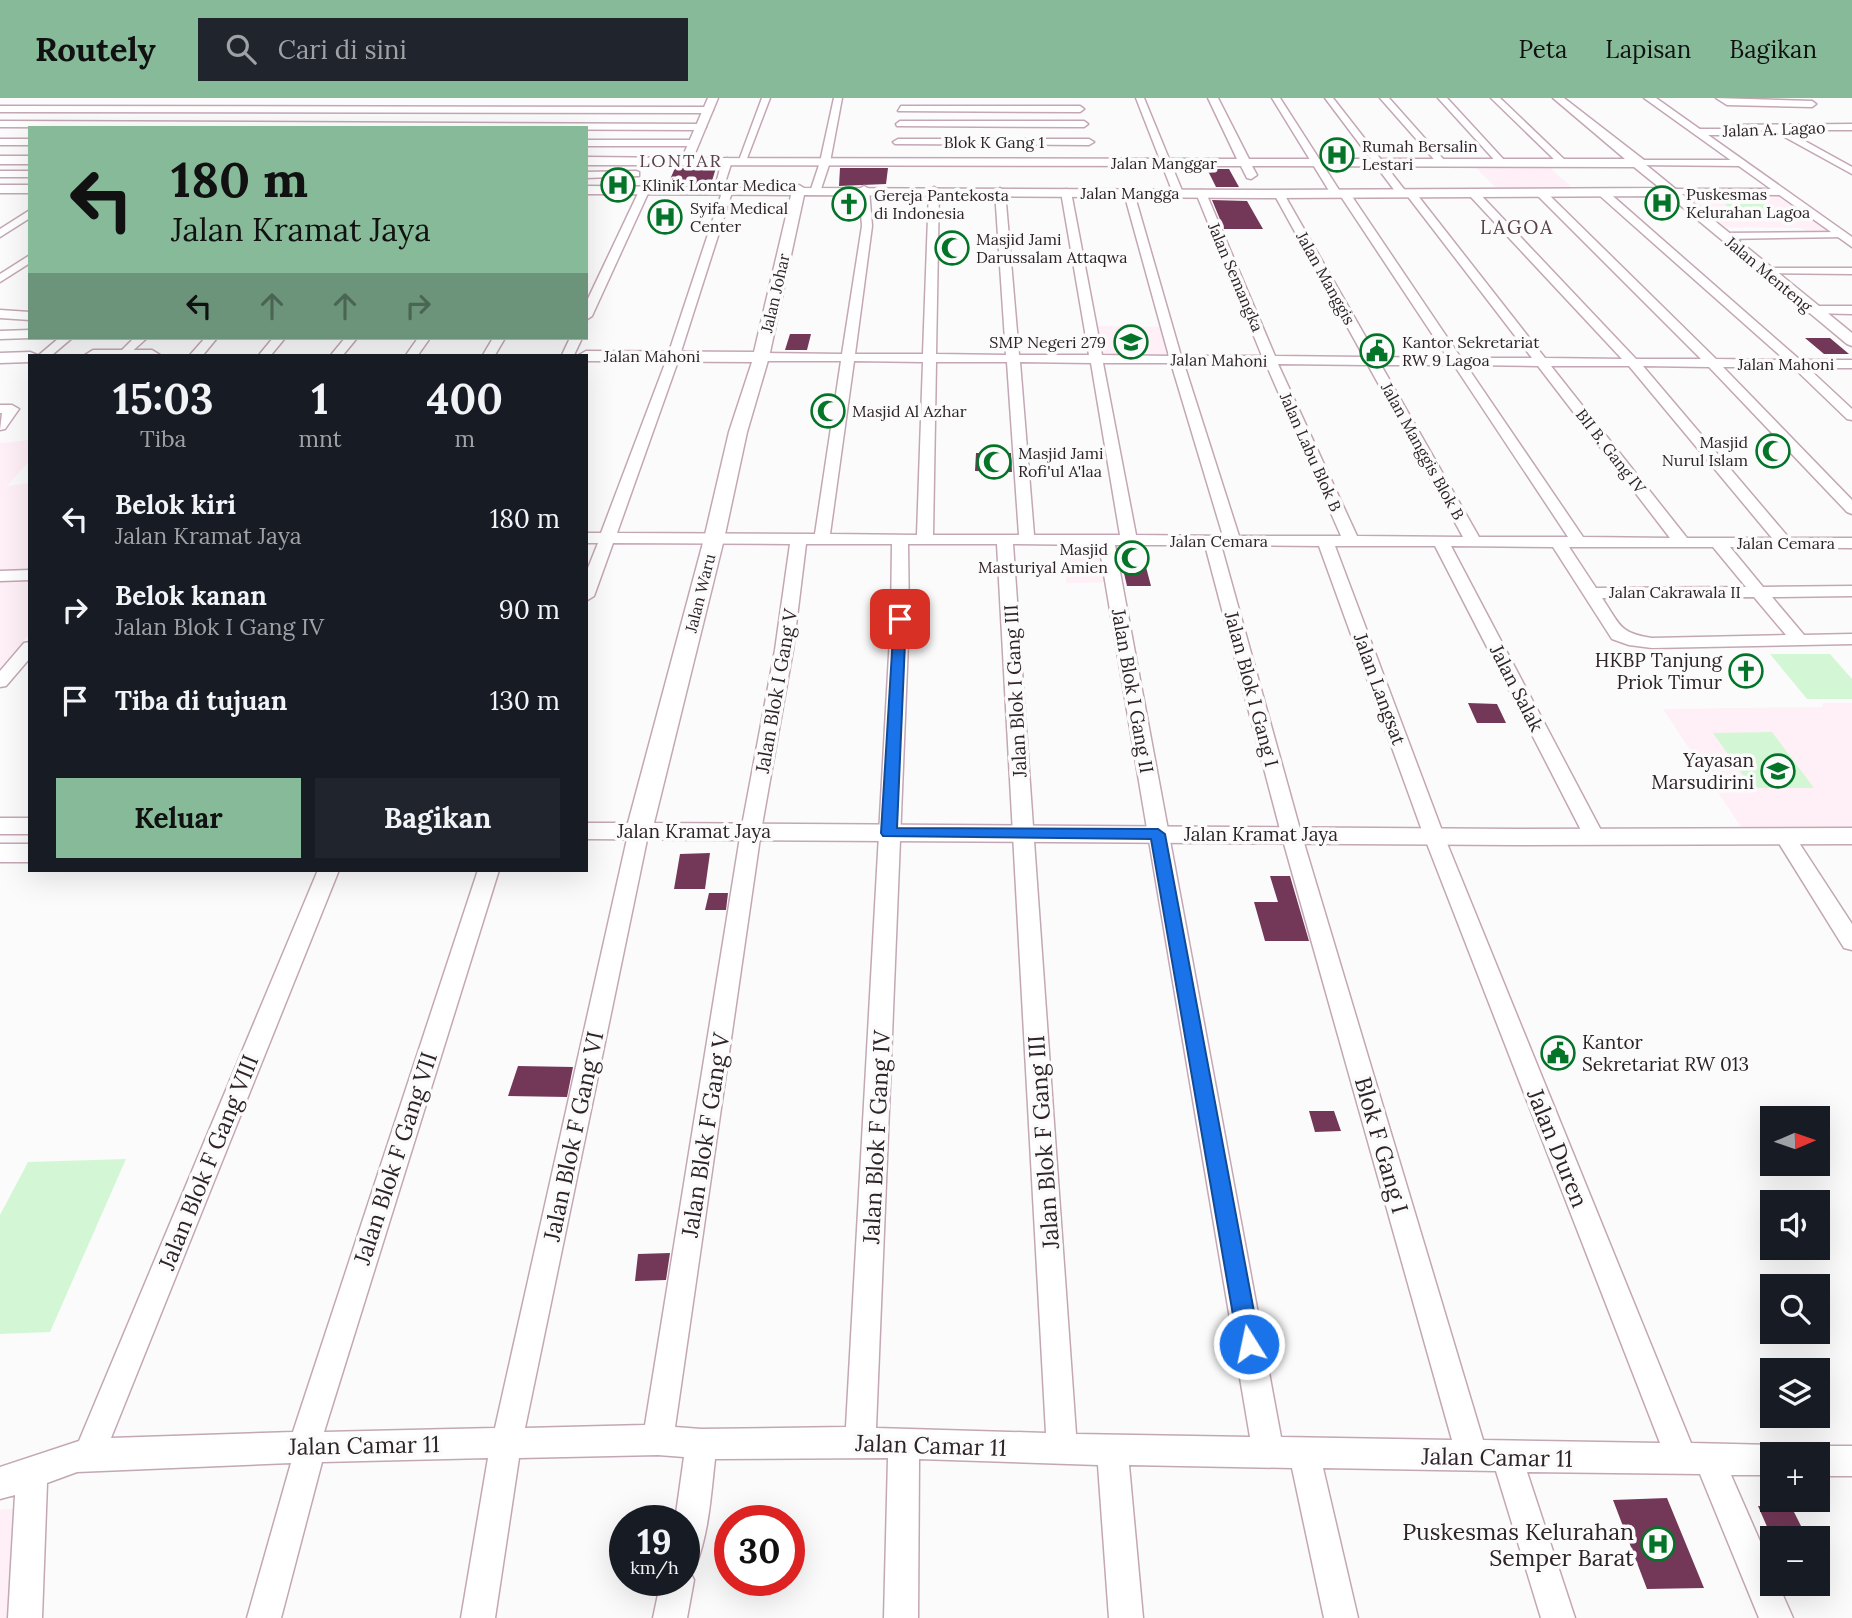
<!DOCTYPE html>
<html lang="id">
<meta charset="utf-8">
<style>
:root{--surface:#171b24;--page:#20242c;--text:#f1f3f6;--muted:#9ea1a6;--accent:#86ba99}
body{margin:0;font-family:Lora,serif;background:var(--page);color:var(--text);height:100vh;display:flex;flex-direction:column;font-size:26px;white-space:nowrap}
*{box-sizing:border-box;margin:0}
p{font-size:23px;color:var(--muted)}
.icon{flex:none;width:38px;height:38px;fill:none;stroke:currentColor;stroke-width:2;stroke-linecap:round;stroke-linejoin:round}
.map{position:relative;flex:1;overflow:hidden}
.sheet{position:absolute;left:28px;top:256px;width:560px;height:518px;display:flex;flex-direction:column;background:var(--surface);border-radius:0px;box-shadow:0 7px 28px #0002}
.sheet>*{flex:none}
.guide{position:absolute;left:28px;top:28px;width:560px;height:214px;border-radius:0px;box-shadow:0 7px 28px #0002;background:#86ba99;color:#111;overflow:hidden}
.needle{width:46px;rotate:88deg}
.fabs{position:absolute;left:1760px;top:1008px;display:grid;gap:14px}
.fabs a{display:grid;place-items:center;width:70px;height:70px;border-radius:0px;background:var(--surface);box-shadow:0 7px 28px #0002;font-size:35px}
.speed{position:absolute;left:609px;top:1407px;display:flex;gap:14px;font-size:35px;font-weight:700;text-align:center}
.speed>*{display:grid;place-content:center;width:91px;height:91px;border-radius:50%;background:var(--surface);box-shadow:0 7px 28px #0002;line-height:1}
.speed small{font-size:18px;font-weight:400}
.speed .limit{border:10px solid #d22;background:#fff;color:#111}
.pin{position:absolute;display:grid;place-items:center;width:60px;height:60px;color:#fff;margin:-30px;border-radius:14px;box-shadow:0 4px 10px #0006}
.me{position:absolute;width:77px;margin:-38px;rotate:350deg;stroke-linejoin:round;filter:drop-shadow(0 0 5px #0008)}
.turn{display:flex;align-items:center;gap:24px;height:147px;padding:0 28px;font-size:32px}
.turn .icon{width:91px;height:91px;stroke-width:2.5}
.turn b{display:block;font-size:49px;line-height:60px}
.lanes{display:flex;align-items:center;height:66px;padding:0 28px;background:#0003;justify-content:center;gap:35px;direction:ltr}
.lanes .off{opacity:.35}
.eta{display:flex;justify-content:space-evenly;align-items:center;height:119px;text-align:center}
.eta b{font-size:42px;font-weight:700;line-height:49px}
.primary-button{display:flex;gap:14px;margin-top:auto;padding:14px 28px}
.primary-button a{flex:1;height:80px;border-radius:0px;background:var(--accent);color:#111;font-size:28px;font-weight:700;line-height:80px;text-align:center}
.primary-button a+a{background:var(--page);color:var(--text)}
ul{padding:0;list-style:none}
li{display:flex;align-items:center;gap:21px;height:91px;padding:0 28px}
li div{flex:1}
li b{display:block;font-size:26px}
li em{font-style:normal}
header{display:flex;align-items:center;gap:42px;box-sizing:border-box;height:98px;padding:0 35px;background:var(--accent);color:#111}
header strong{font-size:33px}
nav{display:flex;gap:38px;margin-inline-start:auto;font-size:24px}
.search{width:490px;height:63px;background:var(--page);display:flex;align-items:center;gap:18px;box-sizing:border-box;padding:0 24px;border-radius:0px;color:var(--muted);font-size:26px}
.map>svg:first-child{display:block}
</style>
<header>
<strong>Routely</strong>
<div class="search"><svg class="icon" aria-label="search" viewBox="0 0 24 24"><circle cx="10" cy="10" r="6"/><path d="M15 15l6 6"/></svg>Cari di sini</div>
<nav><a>Peta</a><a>Lapisan</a><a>Bagikan</a></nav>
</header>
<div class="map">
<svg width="1852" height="1520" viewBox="0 0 1852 1520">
<rect width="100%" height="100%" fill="#fbfbfb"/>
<!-- built -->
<path fill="#ffeff6" d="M1548,68L1577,94H1500L1475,69Z
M1684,97L1784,98L1836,136H1810L1801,130L1726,129Z
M1093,228L1162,229L1170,260L1100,258Z
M30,342V362L7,388L30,385V535L0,570V345Z
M1061,450H1103L1113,484L1067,485Z
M1823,605H1852V735H1745L1663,611L1822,609Z
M19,1410L12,1520H0V1412Z"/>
<!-- green -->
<path fill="#d3f7d5" d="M1725,106H1767L1787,121H1744Z
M1770,556H1830L1852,581V601H1807Z
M1772,634L1814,690H1752L1713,635Z
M126,1061L50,1234L0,1236V1117L28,1064Z"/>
<!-- building -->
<path fill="#733858" d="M675,70H716L711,86H668Z
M840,70H888L886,86L839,88Z
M1207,71H1229L1239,89H1216Z
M1212,102L1247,103L1263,131H1224Z
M790,236H811L807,252H785Z
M1805,240H1830L1849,256H1824Z
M976,355H1011L1012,374L975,373Z
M1118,450H1141L1151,488H1127Z
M1468,605L1497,606L1506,625H1477Z
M710,755L705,791H674L680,756Z
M1270,778H1290L1309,843H1265L1254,804H1278Z
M709,795H728L726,812H705Z
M1564,945L1574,963L1552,964L1543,946Z
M518,968L573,969L567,999L508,998Z
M1309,1013H1334L1341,1033L1315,1034Z
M670,1155L666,1182L635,1183L638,1156Z
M1667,1400L1704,1490L1647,1491L1613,1402Z
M1758,1408H1791L1807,1440H1772Z"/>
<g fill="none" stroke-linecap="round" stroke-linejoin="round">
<defs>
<path id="minor" d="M762,0H770L746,63L738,65Z
M834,0H842L830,64L821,91L816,94L811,91L820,64Z
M1136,0H1144L1183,95L1182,97L1173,95Z
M1272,0H1280L1341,95L1349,94L1461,260H1532L1406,96L1398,97L1325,0H1333L1407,95L1415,94L1545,260L1622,261L1469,97V93H1477L1636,261H1701L1537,97V93H1545L1716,261L1785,262L1599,97V93H1607L1800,262H1852V270H1808L1852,311V322L1847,321L1793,269H1723L1852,402V416L1847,414L1709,269L1643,268L1789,440H1852V450L1730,449L1763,489L1852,488V498L1772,499L1804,537L1852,536V546L1652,550L1629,547L1612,541L1553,449L1451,448L1604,738L1601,743H1587L1584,738L1435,448H1335L1444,738L1691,1345L1773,1347L1784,1351L1786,1356H1773V1377H1731L1773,1473V1486H1778L1793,1520H1759L1700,1376L1527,1374L1575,1520H1541L1496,1373L1323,1370L1358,1520H1324L1292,1370L1129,1367L1143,1520H1109L1098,1367L919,1361L918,1520H884L888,1360L715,1361C711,1396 709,1434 696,1467L688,1470L694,1482L687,1520H653L661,1482H684V1423H675L684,1359L658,1357L519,1360L495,1520H461L488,1360L322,1364L281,1520H247L291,1365L77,1374L47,1385L42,1520H8L15,1397L0,1401V1369L79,1343L318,772H339L111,1340L293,1334L478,772H499L324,1334L495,1330L629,732L632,727H646L649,732L525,1330L645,1327L741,733L775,552L790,446L613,445L594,498L586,503V475L598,445H586V435H601L666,263L723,91L728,88L733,91L678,263L617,435L815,436L841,263H761L755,259L761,255L842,256L862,128L859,91L864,88L869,91L872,128L855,256H923L929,92L934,89L939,92L936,256L1006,257L995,93L1000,90L1005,93L1019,257H1089L1061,94L1066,91L1071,94L1102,257L1169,258L1124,95L1129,92L1134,95L1181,258H1262L1196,95L1201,92L1206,95L1275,258L1364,259L1274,96L1279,93L1284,96L1377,259L1448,260L1340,97L1336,99L1331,96ZM854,263L923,264L917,437L830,436ZM936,264H1007L1019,437H933ZM1020,264L1091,265L1120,437H1034ZM1103,265H1171L1223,438L1136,437ZM1184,266H1266L1341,438H1239ZM1278,266L1368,267L1463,439L1357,438ZM1381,267H1454L1568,439H1479ZM1466,267L1538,268L1670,440L1583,439ZM1551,268H1629L1772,440H1687ZM806,446H892L891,521L846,1329L701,1331L675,1329L761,733L793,552ZM908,446H997L1046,1335L876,1330L909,521ZM1013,446L1099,447L1250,1339L1076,1336ZM1115,447H1205L1281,735L1452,1342L1281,1339ZM1221,447L1319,448L1424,738L1660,1345L1483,1342L1301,735ZM1569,449H1713L1746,489L1596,490ZM1754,499L1786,537L1652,540C1618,535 1620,526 1602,500Z
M1380,0H1389L1445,63V67H1439Z
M1438,0H1447L1505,63V67H1499Z
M1491,0H1500L1567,64V68H1561Z
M1716,0L1812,3L1816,6L1812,9L1727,7Z
M0,8L709,9L713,12L709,15L0,14Z
M901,8H1080L1084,11L1080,14L898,13Z
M0,23L702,26L706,29L702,32L0,29Z
M900,23H1084L1088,26L1084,29L897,28L896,26Z
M1852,26V32H1785L1852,69V76L1772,32L1743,33L1739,37H1697L1693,34L1697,31H1730L1734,27Z
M0,41H30V47H0Z
M898,41H1089L1094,44L1089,47L895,46L893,44Z
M586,42H694L699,45L694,48H586Z
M727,60L732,63L723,91L714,93L722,63Z
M1640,62H1741L1746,65L1741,68L1637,67L1635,65Z
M0,73H30V79H0Z
M636,73L639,74V78L586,80V74Z
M641,89L650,91L592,218L586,222V205Z
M1674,91H1781L1786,94L1781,97L1670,96L1669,94Z
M30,112V120L0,139V131Z
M1842,134L1846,135V139L1725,141L1720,138L1725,135Z
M30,157V165L0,184V176Z
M1766,170H1852V176L1762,175L1760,173Z
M1812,208H1852V216L1808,215V209Z
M0,212L30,214V222L0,220Z
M30,232V240L0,241V233Z
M59,240H72L52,257H39Z
M134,240H147L128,257H117Z
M205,240H217L203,257H190Z
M273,240H285L271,257H259Z
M345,240H357L343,257H331Z
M418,240H430L418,257H406Z
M493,240H505L495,257H483Z
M570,240H582L574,257H562Z
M0,307H12L19,311L5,331L0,332L2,315H0Z
M30,472V482L0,483V473Z
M30,544V560L6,588L0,589V573L24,545Z
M1785,732L1792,734L1852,826V852L1844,850L1775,739L1778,734Z
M1818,1348H1852V1378H1818V1356H1805L1807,1352Z"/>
<path id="tertiary" d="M708,0H718L693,60L1237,61L1208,0H1218L1249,61H1625L1553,0H1564L1644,62L1645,66L1852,235V248L1847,246L1669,98L1262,100L804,97L769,259L747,334L724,441L654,725L1516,731L1852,730V746L1516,747L586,741V725H628L704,441L729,334L752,264L586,263V257H579L586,253L754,254L791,97L586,96V88L794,90L799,87L804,90L1262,92L1660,90L1634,69L1252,68L1257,77L1251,81L1247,80L1241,68L586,67V59L682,60Z
M1644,0H1656L1852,139V149Z
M0,58H30V66H0Z
M0,87H30V95H0Z
M93,252H152L160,257H85Z
M30,254L37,257H30V264L0,265V255Z
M0,720H30V736H0Z
M0,746H30V764H0Z"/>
</defs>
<!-- minor casing -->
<use href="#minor" stroke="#c4a7b5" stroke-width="3"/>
<!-- tertiary casing -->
<use href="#tertiary" stroke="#c4a7b5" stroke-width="3"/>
<!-- minor -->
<use href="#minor" fill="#fff" fill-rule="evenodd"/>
<!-- tertiary -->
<use href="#tertiary" fill="#fff" fill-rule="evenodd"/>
</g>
<!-- route -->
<path fill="#1a73e8" stroke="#114b97" stroke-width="2" d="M900,517L906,521L897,730L1158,731L1165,736L1260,1246L1257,1254L1249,1257L1241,1254L1238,1246L1151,741L883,738L881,735L894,521Z"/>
<!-- icons -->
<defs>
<symbol id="hospital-ring" viewBox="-11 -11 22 22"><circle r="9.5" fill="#fbfbfb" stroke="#047428" stroke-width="1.5"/><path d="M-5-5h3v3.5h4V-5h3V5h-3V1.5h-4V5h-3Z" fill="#047428"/></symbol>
<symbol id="church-ring" viewBox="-11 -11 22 22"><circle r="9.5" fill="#fbfbfb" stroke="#047428" stroke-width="1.5"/><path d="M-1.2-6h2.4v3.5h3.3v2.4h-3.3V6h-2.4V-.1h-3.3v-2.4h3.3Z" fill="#047428"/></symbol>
<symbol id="mosque-ring" viewBox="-11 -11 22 22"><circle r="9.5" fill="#fbfbfb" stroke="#047428" stroke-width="1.5"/><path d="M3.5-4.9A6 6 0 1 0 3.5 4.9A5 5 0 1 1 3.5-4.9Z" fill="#047428"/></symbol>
<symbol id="school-ring" viewBox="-11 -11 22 22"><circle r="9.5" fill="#fbfbfb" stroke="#047428" stroke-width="1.5"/><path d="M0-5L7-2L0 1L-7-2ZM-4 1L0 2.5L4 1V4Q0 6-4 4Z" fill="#047428"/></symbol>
<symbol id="civic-ring" viewBox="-11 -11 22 22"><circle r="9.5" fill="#fbfbfb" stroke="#047428" stroke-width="1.5"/><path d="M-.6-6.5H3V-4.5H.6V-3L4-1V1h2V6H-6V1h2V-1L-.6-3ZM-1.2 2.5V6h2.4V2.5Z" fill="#047428"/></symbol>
</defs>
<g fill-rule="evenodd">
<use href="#hospital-ring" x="1318" y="38" width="38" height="38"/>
<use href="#hospital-ring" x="599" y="68" width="38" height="38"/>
<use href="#hospital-ring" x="1643" y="86" width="38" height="38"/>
<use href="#church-ring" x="830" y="87" width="38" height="38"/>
<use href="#hospital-ring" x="646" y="100" width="38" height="38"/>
<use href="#mosque-ring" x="933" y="131" width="38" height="38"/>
<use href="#school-ring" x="1112" y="225" width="38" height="38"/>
<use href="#civic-ring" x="1358" y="234" width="38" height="38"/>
<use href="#mosque-ring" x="809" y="294" width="38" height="38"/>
<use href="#mosque-ring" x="1754" y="334" width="38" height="38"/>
<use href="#mosque-ring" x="975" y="345" width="38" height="38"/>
<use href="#mosque-ring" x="1113" y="441" width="38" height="38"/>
<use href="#church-ring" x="1727" y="554" width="38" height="38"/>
<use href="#school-ring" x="1759" y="654" width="38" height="38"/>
<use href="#civic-ring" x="1539" y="936" width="38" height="38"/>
<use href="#hospital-ring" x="1639" y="1427" width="38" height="38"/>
</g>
<g text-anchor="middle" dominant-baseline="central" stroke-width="7" stroke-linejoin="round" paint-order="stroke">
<!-- far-street labels -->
<g font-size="16" fill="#2e2328" stroke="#fbfbfb">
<text transform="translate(1774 31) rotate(-2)">Jalan A. Lagao</text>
<text x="994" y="44">Blok K Gang 1</text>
<text x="1164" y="65">Jalan Manggar</text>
<text x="1130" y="95">Jalan Mangga</text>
<text transform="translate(1769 176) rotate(40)">Jalan Menteng</text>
<text transform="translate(1236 179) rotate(67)">Jalan Semangka</text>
<text transform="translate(1326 180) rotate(61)">Jalan Manggis</text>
<text transform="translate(775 195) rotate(-77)">Jalan Johar</text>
<text x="652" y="258">Jalan Mahoni</text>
<text transform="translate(1219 262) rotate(1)">Jalan Mahoni</text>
<text x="1786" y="266">Jalan Mahoni</text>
<text transform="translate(1423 353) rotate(61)">Jalan Manggis Blok B</text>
<text transform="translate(1611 353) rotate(52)">BII B. Gang IV</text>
<text transform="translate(1311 354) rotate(66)">Jalan Labu Blok B</text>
<text x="1219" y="443">Jalan Cemara</text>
<text x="1786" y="445">Jalan Cemara</text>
<text x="1675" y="494">Jalan Cakrawala II</text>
<text transform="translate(700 495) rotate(-76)">Jalan Waru</text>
</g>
<!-- far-poi labels -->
<g font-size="16" fill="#2e2328" stroke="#fbfbfb" text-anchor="start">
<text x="1362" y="48">Rumah Bersalin<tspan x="1362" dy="18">Lestari</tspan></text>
<text x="642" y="87">Klinik Lontar Medica</text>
<text x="1686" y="96">Puskesmas<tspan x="1686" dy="18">Kelurahan Lagoa</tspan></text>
<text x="874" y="97">Gereja Pantekosta<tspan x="874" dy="18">di Indonesia</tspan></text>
<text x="690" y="110">Syifa Medical<tspan x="690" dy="18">Center</tspan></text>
<text x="976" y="141">Masjid Jami<tspan x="976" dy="18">Darussalam Attaqwa</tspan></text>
<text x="1106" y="244" text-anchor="end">SMP Negeri 279</text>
<text x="1402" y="244">Kantor Sekretariat<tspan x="1402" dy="18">RW 9 Lagoa</tspan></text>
<text x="852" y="313">Masjid Al Azhar</text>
<text x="1748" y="344" text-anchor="end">Masjid<tspan x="1748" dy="18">Nurul Islam</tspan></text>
<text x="1018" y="355">Masjid Jami<tspan x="1018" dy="18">Rofi'ul A'laa</tspan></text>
<text x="1108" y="451" text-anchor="end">Masjid<tspan x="1108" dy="18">Masturiyal Amien</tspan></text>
</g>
<!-- far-neighbourhood labels -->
<g font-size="18" letter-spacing="2" fill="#58404c" stroke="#fbfbfb">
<text x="681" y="62">LONTAR</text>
</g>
<!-- far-quarter labels -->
<g font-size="19" letter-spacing="2" fill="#58404c" stroke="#fbfbfb">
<text x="1517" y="129">LAGOA</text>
</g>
<!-- poi labels -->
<g font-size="19" fill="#2e2328" stroke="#fbfbfb" text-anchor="end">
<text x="1722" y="562">HKBP Tanjung<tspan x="1722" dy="22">Priok Timur</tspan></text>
<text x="1754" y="662">Yayasan<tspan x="1754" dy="22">Marsudirini</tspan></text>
<text x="1582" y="944" text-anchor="start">Kantor<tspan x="1582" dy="22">Sekretariat RW 013</tspan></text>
</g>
<!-- street labels -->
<g font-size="19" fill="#2e2328" stroke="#fbfbfb">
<text transform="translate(1517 590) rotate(63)">Jalan Salak</text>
<text transform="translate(1252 591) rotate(75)">Jalan Blok I Gang I</text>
<text transform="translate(1380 591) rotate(70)">Jalan Langsat</text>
<text transform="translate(776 593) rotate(-80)">Jalan Blok I Gang V</text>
<text transform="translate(1015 593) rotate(-93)">Jalan Blok I Gang III</text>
<text transform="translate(1133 593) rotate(80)">Jalan Blok I Gang II</text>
<text x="694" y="733">Jalan Kramat Jaya</text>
<text x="1261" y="736">Jalan Kramat Jaya</text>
</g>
<!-- near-street labels -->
<g font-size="23" fill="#2e2328" stroke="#fbfbfb">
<text transform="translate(705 1037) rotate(-81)">Jalan Blok F Gang V</text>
<text transform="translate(573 1038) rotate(-78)">Jalan Blok F Gang VI</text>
<text transform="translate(876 1039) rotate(-87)">Jalan Blok F Gang IV</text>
<text transform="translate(1043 1044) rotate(-94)">Jalan Blok F Gang III</text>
<text transform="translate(1382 1047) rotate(74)">Blok F Gang I</text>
<text transform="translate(1558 1050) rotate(68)">Jalan Duren</text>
<text transform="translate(395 1060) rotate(-72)">Jalan Blok F Gang VII</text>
<text transform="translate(208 1064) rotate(-68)">Jalan Blok F Gang VIII</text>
<text transform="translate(364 1347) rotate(-1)">Jalan Camar 11</text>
<text transform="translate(931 1347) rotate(2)">Jalan Camar 11</text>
<text transform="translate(1497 1359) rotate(1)">Jalan Camar 11</text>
</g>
<!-- near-poi labels -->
<g font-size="23" fill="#2e2328" stroke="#fbfbfb" text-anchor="end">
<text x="1634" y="1433">Puskesmas Kelurahan<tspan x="1634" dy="26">Semper Barat</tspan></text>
</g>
</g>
</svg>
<div class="fabs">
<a><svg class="needle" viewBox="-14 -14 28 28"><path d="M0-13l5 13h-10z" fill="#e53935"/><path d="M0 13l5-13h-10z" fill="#9ea1a6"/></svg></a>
<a><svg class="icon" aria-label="sound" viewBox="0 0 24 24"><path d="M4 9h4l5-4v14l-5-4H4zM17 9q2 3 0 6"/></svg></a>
<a><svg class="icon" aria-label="search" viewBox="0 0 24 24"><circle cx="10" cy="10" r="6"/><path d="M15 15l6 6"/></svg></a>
<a><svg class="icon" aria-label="layers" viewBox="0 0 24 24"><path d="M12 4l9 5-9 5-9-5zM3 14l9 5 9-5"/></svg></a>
<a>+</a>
<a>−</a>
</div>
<div class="speed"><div>19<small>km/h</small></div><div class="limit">30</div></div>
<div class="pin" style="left:900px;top:521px;background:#d93025"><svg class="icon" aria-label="arrive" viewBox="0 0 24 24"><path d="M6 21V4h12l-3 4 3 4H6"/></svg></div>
<svg class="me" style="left:1249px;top:1246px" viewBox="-20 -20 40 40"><circle r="17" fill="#1a73e8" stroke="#fff" stroke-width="3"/><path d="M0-11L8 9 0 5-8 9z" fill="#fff"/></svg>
<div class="guide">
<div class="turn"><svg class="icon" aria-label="left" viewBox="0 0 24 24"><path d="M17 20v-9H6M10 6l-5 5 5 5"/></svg><div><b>180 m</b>Jalan Kramat Jaya</div></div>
<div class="lanes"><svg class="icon" aria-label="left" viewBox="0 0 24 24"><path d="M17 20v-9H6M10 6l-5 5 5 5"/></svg><svg class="icon off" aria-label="ahead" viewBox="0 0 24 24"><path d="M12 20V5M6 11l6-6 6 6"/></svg><svg class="icon off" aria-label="ahead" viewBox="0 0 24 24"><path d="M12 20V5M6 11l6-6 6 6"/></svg><svg class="icon off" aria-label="right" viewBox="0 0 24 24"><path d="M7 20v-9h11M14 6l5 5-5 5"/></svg></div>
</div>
<section class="sheet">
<div class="eta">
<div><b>15:03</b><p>Tiba</p></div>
<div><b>1</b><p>mnt</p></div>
<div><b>400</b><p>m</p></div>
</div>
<ul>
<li><svg class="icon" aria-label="left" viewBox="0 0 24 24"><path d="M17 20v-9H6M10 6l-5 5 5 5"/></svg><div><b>Belok kiri</b><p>Jalan Kramat Jaya</p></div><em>180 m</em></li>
<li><svg class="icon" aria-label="right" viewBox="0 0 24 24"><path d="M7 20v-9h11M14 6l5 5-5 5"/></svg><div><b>Belok kanan</b><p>Jalan Blok I Gang IV</p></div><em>90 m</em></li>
<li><svg class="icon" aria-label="arrive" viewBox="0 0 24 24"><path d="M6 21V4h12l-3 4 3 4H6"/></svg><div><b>Tiba di tujuan</b></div><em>130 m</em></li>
</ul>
<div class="primary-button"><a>Keluar</a><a>Bagikan</a></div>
</section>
</div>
